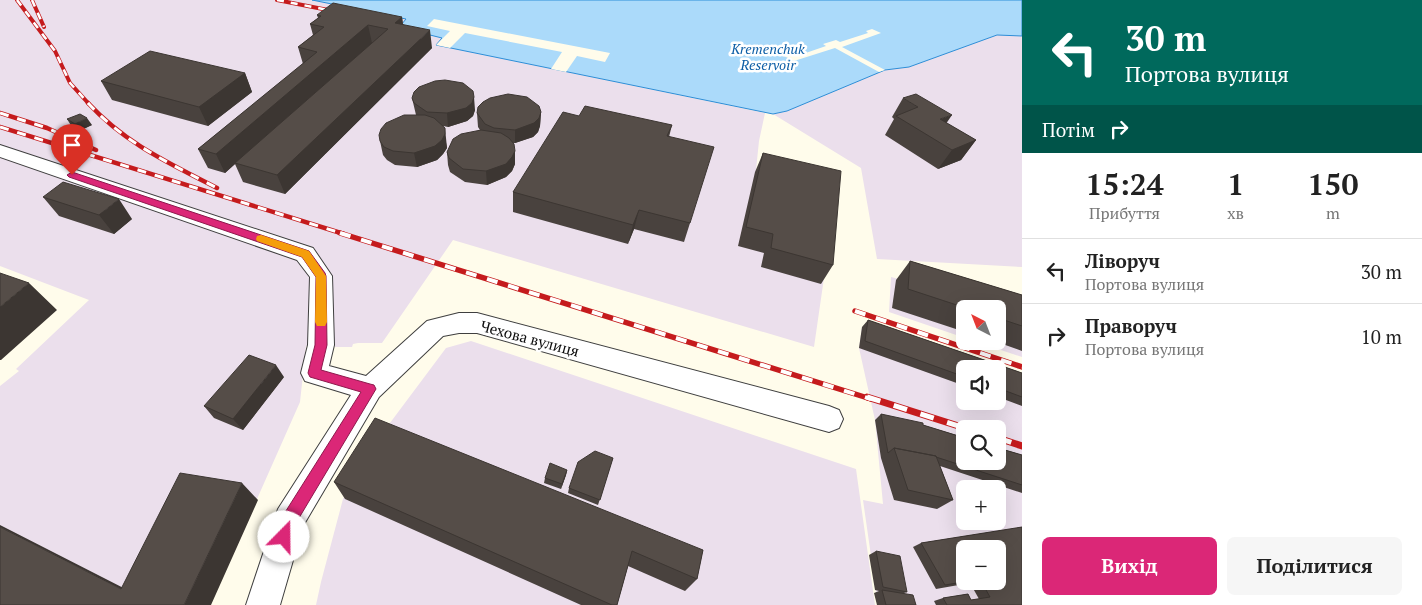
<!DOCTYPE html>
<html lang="uk">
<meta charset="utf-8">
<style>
:root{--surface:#fff;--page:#f6f6f6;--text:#222;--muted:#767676;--line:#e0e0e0;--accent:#db2777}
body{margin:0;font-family:"PT Serif",serif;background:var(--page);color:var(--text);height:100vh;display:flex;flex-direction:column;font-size:19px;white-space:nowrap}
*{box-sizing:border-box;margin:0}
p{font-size:16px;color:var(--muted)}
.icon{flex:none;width:28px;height:28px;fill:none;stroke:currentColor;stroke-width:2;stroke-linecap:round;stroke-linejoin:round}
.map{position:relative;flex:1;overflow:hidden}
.details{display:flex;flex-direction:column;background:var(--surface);width:400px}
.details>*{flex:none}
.guide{background:#00695c;color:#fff;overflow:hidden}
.needle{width:32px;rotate:318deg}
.fabs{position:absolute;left:956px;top:300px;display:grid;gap:10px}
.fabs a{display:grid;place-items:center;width:50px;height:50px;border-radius:8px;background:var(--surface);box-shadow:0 5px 20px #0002;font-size:25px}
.pin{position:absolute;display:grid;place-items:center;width:42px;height:42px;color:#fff;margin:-51px -21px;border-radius:50% 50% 50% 0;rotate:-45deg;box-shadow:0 0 5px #0007}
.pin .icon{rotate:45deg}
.me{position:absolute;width:55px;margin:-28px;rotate:22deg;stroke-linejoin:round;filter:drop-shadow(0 0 4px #0008)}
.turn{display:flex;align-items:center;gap:18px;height:105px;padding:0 20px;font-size:22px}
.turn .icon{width:65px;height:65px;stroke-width:2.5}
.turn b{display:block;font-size:35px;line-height:42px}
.then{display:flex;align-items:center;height:48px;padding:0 20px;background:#0003;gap:10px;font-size:19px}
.eta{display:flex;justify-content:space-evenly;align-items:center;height:85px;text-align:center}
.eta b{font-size:30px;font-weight:600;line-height:35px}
.cta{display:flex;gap:10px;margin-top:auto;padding:10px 20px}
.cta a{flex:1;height:58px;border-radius:8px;background:var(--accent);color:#fff;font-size:20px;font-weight:600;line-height:58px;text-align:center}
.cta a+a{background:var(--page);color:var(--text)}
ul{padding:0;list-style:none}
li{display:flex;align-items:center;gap:15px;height:65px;padding:0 20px;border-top:1px solid var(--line)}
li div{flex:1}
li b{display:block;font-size:19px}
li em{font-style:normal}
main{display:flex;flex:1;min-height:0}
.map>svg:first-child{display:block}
</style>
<main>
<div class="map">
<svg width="1022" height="605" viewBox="0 0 1022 605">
<rect width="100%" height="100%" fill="#fffceb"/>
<!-- industrial -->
<path fill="#ebdfec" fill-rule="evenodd" d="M0,0H312L407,19L402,25L443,38L437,45L765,113L759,141L756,170L837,188L814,347L453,240L382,343H358L353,344L352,347H335V344L306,346L300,402L210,605H0V386L19,371L16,369L89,300L0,266Z
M1006,34L1022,36V267L877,259L861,168L773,114L787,111L885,70L909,67L997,35Z
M891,277L1022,310V357L974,341H998V309H965V338L889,312Z
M862,327L985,369H965V401H998V373L1022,382V605H878L863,500L883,504L875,420L859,348ZM965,429H998V461H965ZM965,489H998V521H965ZM965,549H998V581H965Z
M471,341L856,469L875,605H316L321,582L343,499L381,435L446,348Z"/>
<!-- water -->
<path fill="#abdafa" stroke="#2d8dd7" d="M312,0H1022V36L997,35L909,67L885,70L787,111L773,114L436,45L442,38L414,31L401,25L406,19Z"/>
<!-- pier -->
<path fill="#fffceb" d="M434,19L610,53L605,62L577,56L566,72L551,69L562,52L465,33L450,48L436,45L450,31L427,26Z
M872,29L881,33L842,47L885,70L879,72L835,48L794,61L784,56L793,53L797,56L826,46L823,44L836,40L840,42L868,33L866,31Z"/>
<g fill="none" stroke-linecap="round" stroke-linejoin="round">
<defs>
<path id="minor" d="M0,145L313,248L332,276L334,345L329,366L366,376L427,321L459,313H477L829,406L839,410L843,419L839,428L829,432L477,333H459L443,336L379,397L303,526L280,605H246L278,509L351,395L305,381L301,373L308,345L310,277L297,260L0,157Z"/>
</defs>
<!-- minor casing -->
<use href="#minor" stroke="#3f3f3f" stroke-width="2"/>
<!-- minor -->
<use href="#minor" fill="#fff" fill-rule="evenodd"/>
<defs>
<path id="rail-far3" d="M17,0L55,51L70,83L89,104
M32,0L44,27
M277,0L328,10"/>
<path id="rail-far2" d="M88,103C126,144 169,163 217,188
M0,113L47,128L96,150
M0,127L344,234"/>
<path id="rail-far1" d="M340,233L871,399
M855,311L1022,367"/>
<path id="rail" d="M867,397L968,429
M998,438L1022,446"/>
</defs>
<!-- rail-far3 casing -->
<use href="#rail-far3" stroke="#c51b1d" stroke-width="4"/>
<!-- rail-far2 casing -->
<use href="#rail-far2" stroke="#c51b1d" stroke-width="4.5"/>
<!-- rail-far1 casing -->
<use href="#rail-far1" stroke="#c51b1d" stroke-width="5.5"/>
<!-- rail casing -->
<use href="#rail" stroke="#c51b1d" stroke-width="7"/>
<!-- rail-far3 -->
<use href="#rail-far3" stroke="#fff" stroke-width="2.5" stroke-dasharray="7" stroke-linecap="butt"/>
<!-- rail-far2 -->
<use href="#rail-far2" stroke="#fff" stroke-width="3" stroke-dasharray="9" stroke-linecap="butt"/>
<!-- rail-far1 -->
<use href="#rail-far1" stroke="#fff" stroke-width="4" stroke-dasharray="11" stroke-linecap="butt"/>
<!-- rail -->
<use href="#rail" stroke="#fff" stroke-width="5" stroke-dasharray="14" stroke-linecap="butt"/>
</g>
<!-- wall -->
<path fill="#49423e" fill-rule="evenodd" d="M317,15L402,17L403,24L432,48L285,194L243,182L235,164L225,173L208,168L198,149L303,64L298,47L313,35L310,24L318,18Z
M245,73L252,92L208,126L112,100L101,81Z
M412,98L475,110L473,116L467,121L448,127L443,126L447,148L443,154L437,160L417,167L395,165L387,160L383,155L380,141L416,115Z
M903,98L976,140L961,160L938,169L885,135L894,119L892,117Z
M541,112L540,126L538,132L533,137L515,143H513L515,164L512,171L506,177L487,185L465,182L450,172L448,165L447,152L480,130L478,127L477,113Z
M579,116L672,125L669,137L690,223L684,242L634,229L628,244L513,212V192Z
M67,119L92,125L79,131L72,127Z
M763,153L833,265L821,284L761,267L764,253L738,246L755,172Z
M43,197L132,219L114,234L59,216Z
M910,261L1022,295V351L994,341H998V309H965V332L892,308L896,280Z
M868,320L1022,373V406L998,397V369H965V386L859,348L862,327Z
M284,377L243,430L214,418L204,406Z
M881,414L923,425L1022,455V493L940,466L953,500L937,509L894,500L881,458L875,420Z
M613,458L598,505L568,493L569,488Z
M567,470L566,475L561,489L544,483L545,478Z
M334,482L703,550L697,579L685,591L628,566L617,605H581L345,499Z
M1022,527V605H936L934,601L943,598L968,594L971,600L979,599L970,583L936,589L913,547L921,543ZM965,549H998V581H965Z
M876,551L907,592L904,593L916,605H877L874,593L879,591L875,590L869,555Z"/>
<!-- shaded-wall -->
<path fill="#3c3632" d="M402,17L404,35L395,23Z
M368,25L372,43L237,163H235V164L225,173L216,154Z
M430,30L432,48L285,194L277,175Z
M245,73L252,92L208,126L199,107Z
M474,97L475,110L473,116L467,121L448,127L447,113Z
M541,112L540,126L538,132L533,137L515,143V130Z
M952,115L939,134L940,119Z
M87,118L92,125L79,131L75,124Z
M445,128L447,148L443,154L437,160L417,167L414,153Z
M976,140L961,160L938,169L952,150Z
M515,151V164L512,171L506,177L487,185L486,171Z
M119,199L132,219L114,234L99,215Z
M639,210L634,229L628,244L633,225Z
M29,283L57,310L1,360H0V307Z
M276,365L284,377L243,430L233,419Z
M567,470L566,475L561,489L562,484Z
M242,483L258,500L211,605H184Z
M0,525L147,600L121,589L0,527Z"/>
<!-- building -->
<path fill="#554d48" stroke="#3c3632" d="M333,3L402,17L395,23L430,30L277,175L235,163L388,29L368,25L216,154L198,149L317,52L298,47L324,27L310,24L321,16L317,15Z
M150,51L245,73L199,107L101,81Z
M445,80L463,83L473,91L474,97L472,103L466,108L447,113L427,112L414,103L412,98L414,92L419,87L435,81Z
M508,94L527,97L539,106L541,112L539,118L534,123L515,130L494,128L485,124L477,113L478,107L483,102L490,98Z
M916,94L952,115L940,119L976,140L952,150L896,116L918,107L903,98Z
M585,106L672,125L667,136L714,147L690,223L639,210L633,225L513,192L563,112L579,116Z
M80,114L87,118L75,124L67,119Z
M404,115H425L434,118L445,128V134L442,140L435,146L414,153L393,151L384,147L380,141L379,135L381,129L386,123Z
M481,130L501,133L509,138L514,144L515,151L512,157L506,164L486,171L463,169L449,158L447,152L453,139L461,134Z
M763,153L841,171L833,265L771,248L773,234L746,227Z
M63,182L119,199L99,215L43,197Z
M910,261L1022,295V326L998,318V309H969L908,289Z
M0,273L29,283L0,307Z
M868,320L1022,373V397L998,388V369H965V377L865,341Z
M249,355L276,365L233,419L204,406Z
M881,414L923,423V425L965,438V461H998V448L1022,455V485L936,457V456L894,448L888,453Z
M375,418L703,550L697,579L632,551L617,605H612L334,482Z
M894,448L936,456L953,500L908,490Z
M595,451L613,458L600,500L569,488L578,462Z
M550,463L567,470L562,484L545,478Z
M180,473L242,483L184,605H0V527L121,589Z
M1022,527V605H947L943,598L968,594L971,600L990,597L981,581H998V549H965V581H969L945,585L921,543Z
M876,551L900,556L907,592L883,587Z
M882,590L913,595L916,605H886Z"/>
<!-- route -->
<path fill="#db2777" stroke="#8e194d" d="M72,172L309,251L325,273L326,276L327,345L321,370L370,384L374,385L376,389L296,523L289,542L284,544L279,542L276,537L284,514L361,392L310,377L308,373L315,345L316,277L302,257L69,177L67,175Z"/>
<!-- slow -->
<path fill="#f59e0b" d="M261,235L309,251L326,276L327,322L325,326H317L315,322L316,277L302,257L257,241L256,239L257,236Z"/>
<g text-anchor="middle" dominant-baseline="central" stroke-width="5" stroke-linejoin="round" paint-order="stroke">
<!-- far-water labels -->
<g font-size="14" font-style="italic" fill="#0d5ea6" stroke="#fff">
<text x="768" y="48">Kremenchuk<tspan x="768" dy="16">Reservoir</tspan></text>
</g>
<!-- street labels -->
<g font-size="15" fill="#0c0c0c" stroke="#fff">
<text transform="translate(530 338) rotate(15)">Чехова вулиця</text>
</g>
</g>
</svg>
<div class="fabs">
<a><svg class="needle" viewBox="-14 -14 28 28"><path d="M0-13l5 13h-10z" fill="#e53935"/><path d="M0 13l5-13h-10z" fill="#767676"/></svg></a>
<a><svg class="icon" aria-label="sound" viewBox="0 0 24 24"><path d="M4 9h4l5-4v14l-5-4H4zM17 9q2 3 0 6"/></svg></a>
<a><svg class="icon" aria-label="search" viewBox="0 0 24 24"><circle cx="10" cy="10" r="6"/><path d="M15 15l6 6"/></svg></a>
<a>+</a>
<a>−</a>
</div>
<div class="pin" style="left:72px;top:175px;background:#d93025"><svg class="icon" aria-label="arrive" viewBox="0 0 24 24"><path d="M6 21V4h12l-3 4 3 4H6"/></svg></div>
<svg class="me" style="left:284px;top:537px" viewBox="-20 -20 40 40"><circle r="19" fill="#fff"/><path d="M0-13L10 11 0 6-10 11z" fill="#db2777"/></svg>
</div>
<section class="details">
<div class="guide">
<div class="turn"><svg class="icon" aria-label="left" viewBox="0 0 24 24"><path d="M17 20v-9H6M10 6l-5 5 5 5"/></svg><div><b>30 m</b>Портова вулиця</div></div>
<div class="then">Потім<svg class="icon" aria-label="right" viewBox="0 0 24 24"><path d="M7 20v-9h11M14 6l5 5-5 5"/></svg></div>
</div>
<div class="eta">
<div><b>15:24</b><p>Прибуття</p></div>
<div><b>1</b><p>хв</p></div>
<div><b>150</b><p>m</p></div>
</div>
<ul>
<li><svg class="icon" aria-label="left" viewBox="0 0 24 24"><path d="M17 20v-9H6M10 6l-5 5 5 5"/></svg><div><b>Ліворуч</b><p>Портова вулиця</p></div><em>30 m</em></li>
<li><svg class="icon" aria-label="right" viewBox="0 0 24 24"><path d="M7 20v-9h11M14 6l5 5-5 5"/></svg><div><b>Праворуч</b><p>Портова вулиця</p></div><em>10 m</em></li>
</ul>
<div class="cta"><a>Вихід</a><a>Поділитися</a></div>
</section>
</main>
